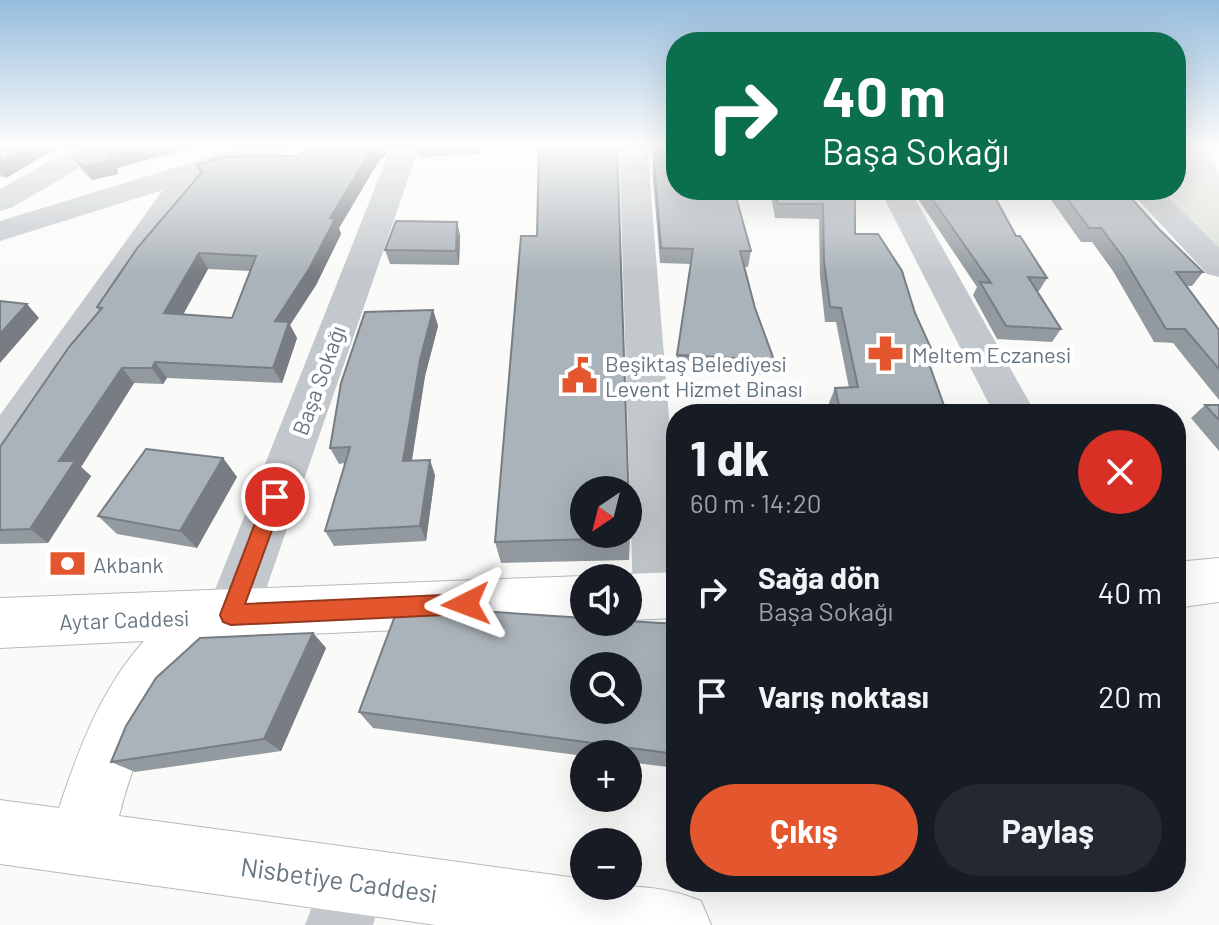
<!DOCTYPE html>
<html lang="tr">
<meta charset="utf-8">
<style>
:root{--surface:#171b24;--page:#242831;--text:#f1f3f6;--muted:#9ea1a6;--accent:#e4572e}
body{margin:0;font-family:Barlow,sans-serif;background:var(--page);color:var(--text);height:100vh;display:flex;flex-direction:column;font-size:30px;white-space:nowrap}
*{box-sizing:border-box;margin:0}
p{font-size:26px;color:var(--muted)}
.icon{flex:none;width:44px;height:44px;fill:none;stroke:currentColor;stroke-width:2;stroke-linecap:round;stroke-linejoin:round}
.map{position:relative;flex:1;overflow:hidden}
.drawer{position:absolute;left:666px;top:404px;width:520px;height:488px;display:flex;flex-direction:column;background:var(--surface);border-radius:32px;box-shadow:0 8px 32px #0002}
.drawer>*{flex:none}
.banner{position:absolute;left:666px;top:32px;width:520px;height:168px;border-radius:32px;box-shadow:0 8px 32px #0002;background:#0b6e4f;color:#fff;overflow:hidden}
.needle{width:52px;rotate:215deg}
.tools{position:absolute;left:570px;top:476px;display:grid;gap:16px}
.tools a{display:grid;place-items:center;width:72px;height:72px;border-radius:50%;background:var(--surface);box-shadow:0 8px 32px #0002;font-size:40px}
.pin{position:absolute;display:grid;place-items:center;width:68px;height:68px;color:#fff;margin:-34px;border:4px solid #fff;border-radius:50%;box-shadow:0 2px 8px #0007}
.me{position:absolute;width:88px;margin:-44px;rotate:267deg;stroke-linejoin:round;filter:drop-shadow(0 0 6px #0008)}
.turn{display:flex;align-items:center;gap:28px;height:168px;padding:0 24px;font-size:36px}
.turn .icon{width:104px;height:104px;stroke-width:2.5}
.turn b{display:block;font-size:56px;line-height:68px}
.round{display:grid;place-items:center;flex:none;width:84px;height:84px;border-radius:42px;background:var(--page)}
.overview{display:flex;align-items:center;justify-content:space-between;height:136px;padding:0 24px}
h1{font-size:48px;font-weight:700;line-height:60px}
.cta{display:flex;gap:16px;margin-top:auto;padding:16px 24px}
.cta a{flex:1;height:92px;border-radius:48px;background:var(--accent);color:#fff;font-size:32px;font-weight:700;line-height:92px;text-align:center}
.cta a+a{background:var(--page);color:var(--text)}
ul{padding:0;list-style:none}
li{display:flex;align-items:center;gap:24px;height:104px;padding:0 24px}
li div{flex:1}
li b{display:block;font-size:30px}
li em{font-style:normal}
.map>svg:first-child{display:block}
</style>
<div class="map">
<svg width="1219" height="925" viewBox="0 0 1219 925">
<rect width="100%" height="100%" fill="#fafaf8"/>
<!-- green -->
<path fill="#dadfd7" d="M1176,145H1204L1219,172V257L1157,190H1176Z"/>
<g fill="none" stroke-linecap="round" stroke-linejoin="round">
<defs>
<path id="major" d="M1219,558V602L1176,608V562Z
M676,572V618L628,620V578H617L628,574Z
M584,576L590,578H584V622L239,637C166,672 138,743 119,816L584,879V886C626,886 661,884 701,901L711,925H436L0,864V800L59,808C79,748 101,689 144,641L0,648V598Z"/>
</defs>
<!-- major casing -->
<use href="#major" stroke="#b5babe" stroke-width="2"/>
<!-- minor -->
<path fill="#c3c8cc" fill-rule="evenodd" d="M79,145H113L109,151L11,208L0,211V189Z
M249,145H293L289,151L201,178L15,460L0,465V415L163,190L0,241V221Z
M392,145H420L257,615L249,632L231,639L213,632L205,615Z
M619,145H647L676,504V611L658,618L640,611L633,595Z
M880,190H910L1036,414H994Z
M1129,190H1161L1219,248V277L1207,274Z
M353,849L376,859L386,882L373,925H305L330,859Z"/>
<!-- major -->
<use href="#major" fill="#fff" fill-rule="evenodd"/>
</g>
<!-- wall -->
<path fill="#929a9f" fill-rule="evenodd" d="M0,145H73L63,150L60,146L6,178L0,176Z
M307,145H389L383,159H380L339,228L341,234L316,285L290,325L297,338L282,383L167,378L163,384L134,383L81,467L91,476L48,543L0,544V447L99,311L97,307L200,174L196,165L300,156ZM208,269L250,271L232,318L183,315Z
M416,145H482L481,154L419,157Z
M73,157L117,168L118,174L92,180L82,170Z
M654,163L751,251L748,267H744L755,308L774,360L770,375L675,370L691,264L660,263L653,178Z
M770,190H855V234L915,313L934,355L929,365L947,414H832L829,403L835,388H849L836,322H825L820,276L819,219L775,218Z
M912,190H991L1016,236L1047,278L1039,291H1037L1061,329L1052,342L997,339L973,295L977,287Z
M1044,190H1124L1159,229L1203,272L1192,286H1187L1219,330V400L1173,343L1154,342L1113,271L1092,242H1081Z
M457,222L460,236L459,265L390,264L385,250Z
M537,236L630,538L629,560L501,563L495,542Z
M433,310L438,326L425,376L412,461L435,475L426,541L334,546L325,531L345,463L339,464L330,448Z
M1205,405H1219V451L1191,418Z
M223,458L237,477L197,548L117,534L98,516Z
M676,624V768L628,762V754H584V756L373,728L359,712Z
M313,633L326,648L281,751L135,772L111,762Z"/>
<!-- shaded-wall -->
<path fill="#777d82" d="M30,145H59L60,146L6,178L0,169V162Z
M60,145H73L63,150Z
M146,145H201L117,168L118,174L92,180L83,167L109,155Z
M374,145H376L380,159L339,228L341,234L316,285L290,325L297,338L282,383L273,368L275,321L330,218Z
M380,145H389L383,159Z
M457,222L460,236L459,265L456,251Z
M199,253L208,269L175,329L164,313Z
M27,304L39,318L0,363V334Z
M433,310L438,326L425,376L409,477L403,461L420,360Z
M155,362L167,378L163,384L152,368Z
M122,368L134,383L81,467L91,476L48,543L30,529L59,461Z
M223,458L237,477L197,548L180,531Z
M430,460L435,475L426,541L420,526Z
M313,633L326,648L281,751L264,739Z"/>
<!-- building -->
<path fill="#aab3b9" stroke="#777d82" stroke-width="2" fill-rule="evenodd" d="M0,145H30L0,162Z
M94,145H146L109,155V161L83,167L73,157Z
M307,145H374L330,218L335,219L309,269L275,321L289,322L273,368L155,362L152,368H122L59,461H75L30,529L0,530V447L69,347L102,308L97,307L138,247L203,171L196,165L224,157L300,156ZM199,253L256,256L232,318L164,313Z
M539,145H617L630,538L495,542L521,236H537ZM584,490H628V534H584Z
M656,145H676V190H734L751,251H740L755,308L774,360L677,355L693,249L661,248L654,163Z
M775,190H855V234H878L902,271L915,313L934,355H926L947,414H841L835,388L858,387L841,308L830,307L824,261L823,204H778Z
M926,190H991L1016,236H1020L1047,278L1028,277L1061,329L1006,326L980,282L991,283Z
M1061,190H1124L1159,229L1203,272H1176L1219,330V369L1185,329H1166L1123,257L1101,228H1089Z
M396,221L457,222L456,251L385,250Z
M0,301L27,304L0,334Z
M433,310L420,360L403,461L430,460L420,526L325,531L350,447L330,448L341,383L365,312Z
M1205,405H1219V420Z
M146,449L223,458L180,531L98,516Z
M465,610L584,618V622H628V621L676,624V754L359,712L396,613ZM584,666H628V710H584Z
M313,633L264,739L111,762L126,726L156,678L200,638Z"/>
<!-- sky -->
<linearGradient id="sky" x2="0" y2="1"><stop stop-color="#96bcdc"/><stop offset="0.53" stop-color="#fdfdfc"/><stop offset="1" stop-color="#fdfdfc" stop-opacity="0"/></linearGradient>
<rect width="1219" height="275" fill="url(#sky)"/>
<!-- route -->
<path fill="#e4572e" stroke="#94391e" stroke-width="2" d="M275,490L281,492L284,497L245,604L466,594L474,597L477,604L474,611L466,614L231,625L223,622L220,615L265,497L268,492Z"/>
<!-- icons -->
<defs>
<symbol id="pharmacy-bare" viewBox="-9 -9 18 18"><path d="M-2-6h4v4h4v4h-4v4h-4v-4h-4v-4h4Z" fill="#e4572e" stroke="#fff" stroke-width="2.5" paint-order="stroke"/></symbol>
<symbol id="civic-bare" viewBox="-9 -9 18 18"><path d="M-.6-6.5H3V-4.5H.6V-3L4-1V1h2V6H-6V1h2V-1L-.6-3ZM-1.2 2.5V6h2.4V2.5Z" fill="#e4572e" stroke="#fff" stroke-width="2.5" paint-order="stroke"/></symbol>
<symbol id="bank-bare" viewBox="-9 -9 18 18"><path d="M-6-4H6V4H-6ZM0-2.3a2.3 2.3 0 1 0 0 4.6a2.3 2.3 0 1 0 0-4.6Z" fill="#e4572e" stroke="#fff" stroke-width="2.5" paint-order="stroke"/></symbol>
</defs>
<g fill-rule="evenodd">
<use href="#pharmacy-bare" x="860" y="328" width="51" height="51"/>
<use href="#civic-bare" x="554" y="350" width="51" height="51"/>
<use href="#bank-bare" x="42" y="538" width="51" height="51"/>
</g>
<g text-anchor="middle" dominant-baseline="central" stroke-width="8" stroke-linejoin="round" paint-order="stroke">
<!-- poi labels -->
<g font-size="22" fill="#657683" stroke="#fff" text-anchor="start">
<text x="912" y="354">Meltem Eczanesi</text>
<text x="605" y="363">Beşiktaş Belediyesi<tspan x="605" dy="25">Levent Hizmet Binası</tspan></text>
<text x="93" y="564">Akbank</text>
</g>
<!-- street labels -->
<g font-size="22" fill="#657683" stroke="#fff">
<text transform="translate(318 380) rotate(-70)">Başa Sokağı</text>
<text transform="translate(124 619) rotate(-2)">Aytar Caddesi</text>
</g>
<!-- near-street labels -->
<g font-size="26" fill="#657683" stroke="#fff">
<text transform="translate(339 879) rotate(8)">Nisbetiye Caddesi</text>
</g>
</g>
</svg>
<div class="tools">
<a><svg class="needle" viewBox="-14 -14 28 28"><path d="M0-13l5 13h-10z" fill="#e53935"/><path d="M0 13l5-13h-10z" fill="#9ea1a6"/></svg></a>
<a><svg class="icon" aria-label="sound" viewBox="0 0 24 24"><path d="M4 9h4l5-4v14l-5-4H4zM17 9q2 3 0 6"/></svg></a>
<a><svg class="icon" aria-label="search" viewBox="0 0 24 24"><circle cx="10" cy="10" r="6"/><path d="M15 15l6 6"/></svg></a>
<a>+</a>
<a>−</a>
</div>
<div class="pin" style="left:275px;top:497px;background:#d93025"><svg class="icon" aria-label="arrive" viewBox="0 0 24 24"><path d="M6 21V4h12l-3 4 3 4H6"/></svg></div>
<svg class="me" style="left:466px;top:604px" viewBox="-20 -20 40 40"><path d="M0-17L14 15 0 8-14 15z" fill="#e4572e" stroke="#fff" stroke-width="4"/></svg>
<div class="banner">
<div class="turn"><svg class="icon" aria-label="right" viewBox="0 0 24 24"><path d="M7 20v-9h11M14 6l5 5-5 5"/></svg><div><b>40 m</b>Başa Sokağı</div></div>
</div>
<section class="drawer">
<div class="overview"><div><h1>1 dk</h1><p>60 m · 14:20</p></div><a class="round" style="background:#d93025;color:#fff"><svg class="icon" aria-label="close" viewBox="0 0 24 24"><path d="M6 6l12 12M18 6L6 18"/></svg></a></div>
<ul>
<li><svg class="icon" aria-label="right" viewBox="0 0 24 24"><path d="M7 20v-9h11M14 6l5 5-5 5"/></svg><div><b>Sağa dön</b><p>Başa Sokağı</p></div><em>40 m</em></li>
<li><svg class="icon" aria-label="arrive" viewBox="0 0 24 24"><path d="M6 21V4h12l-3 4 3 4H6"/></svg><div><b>Varış noktası</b></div><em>20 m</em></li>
</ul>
<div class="cta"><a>Çıkış</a><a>Paylaş</a></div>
</section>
</div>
